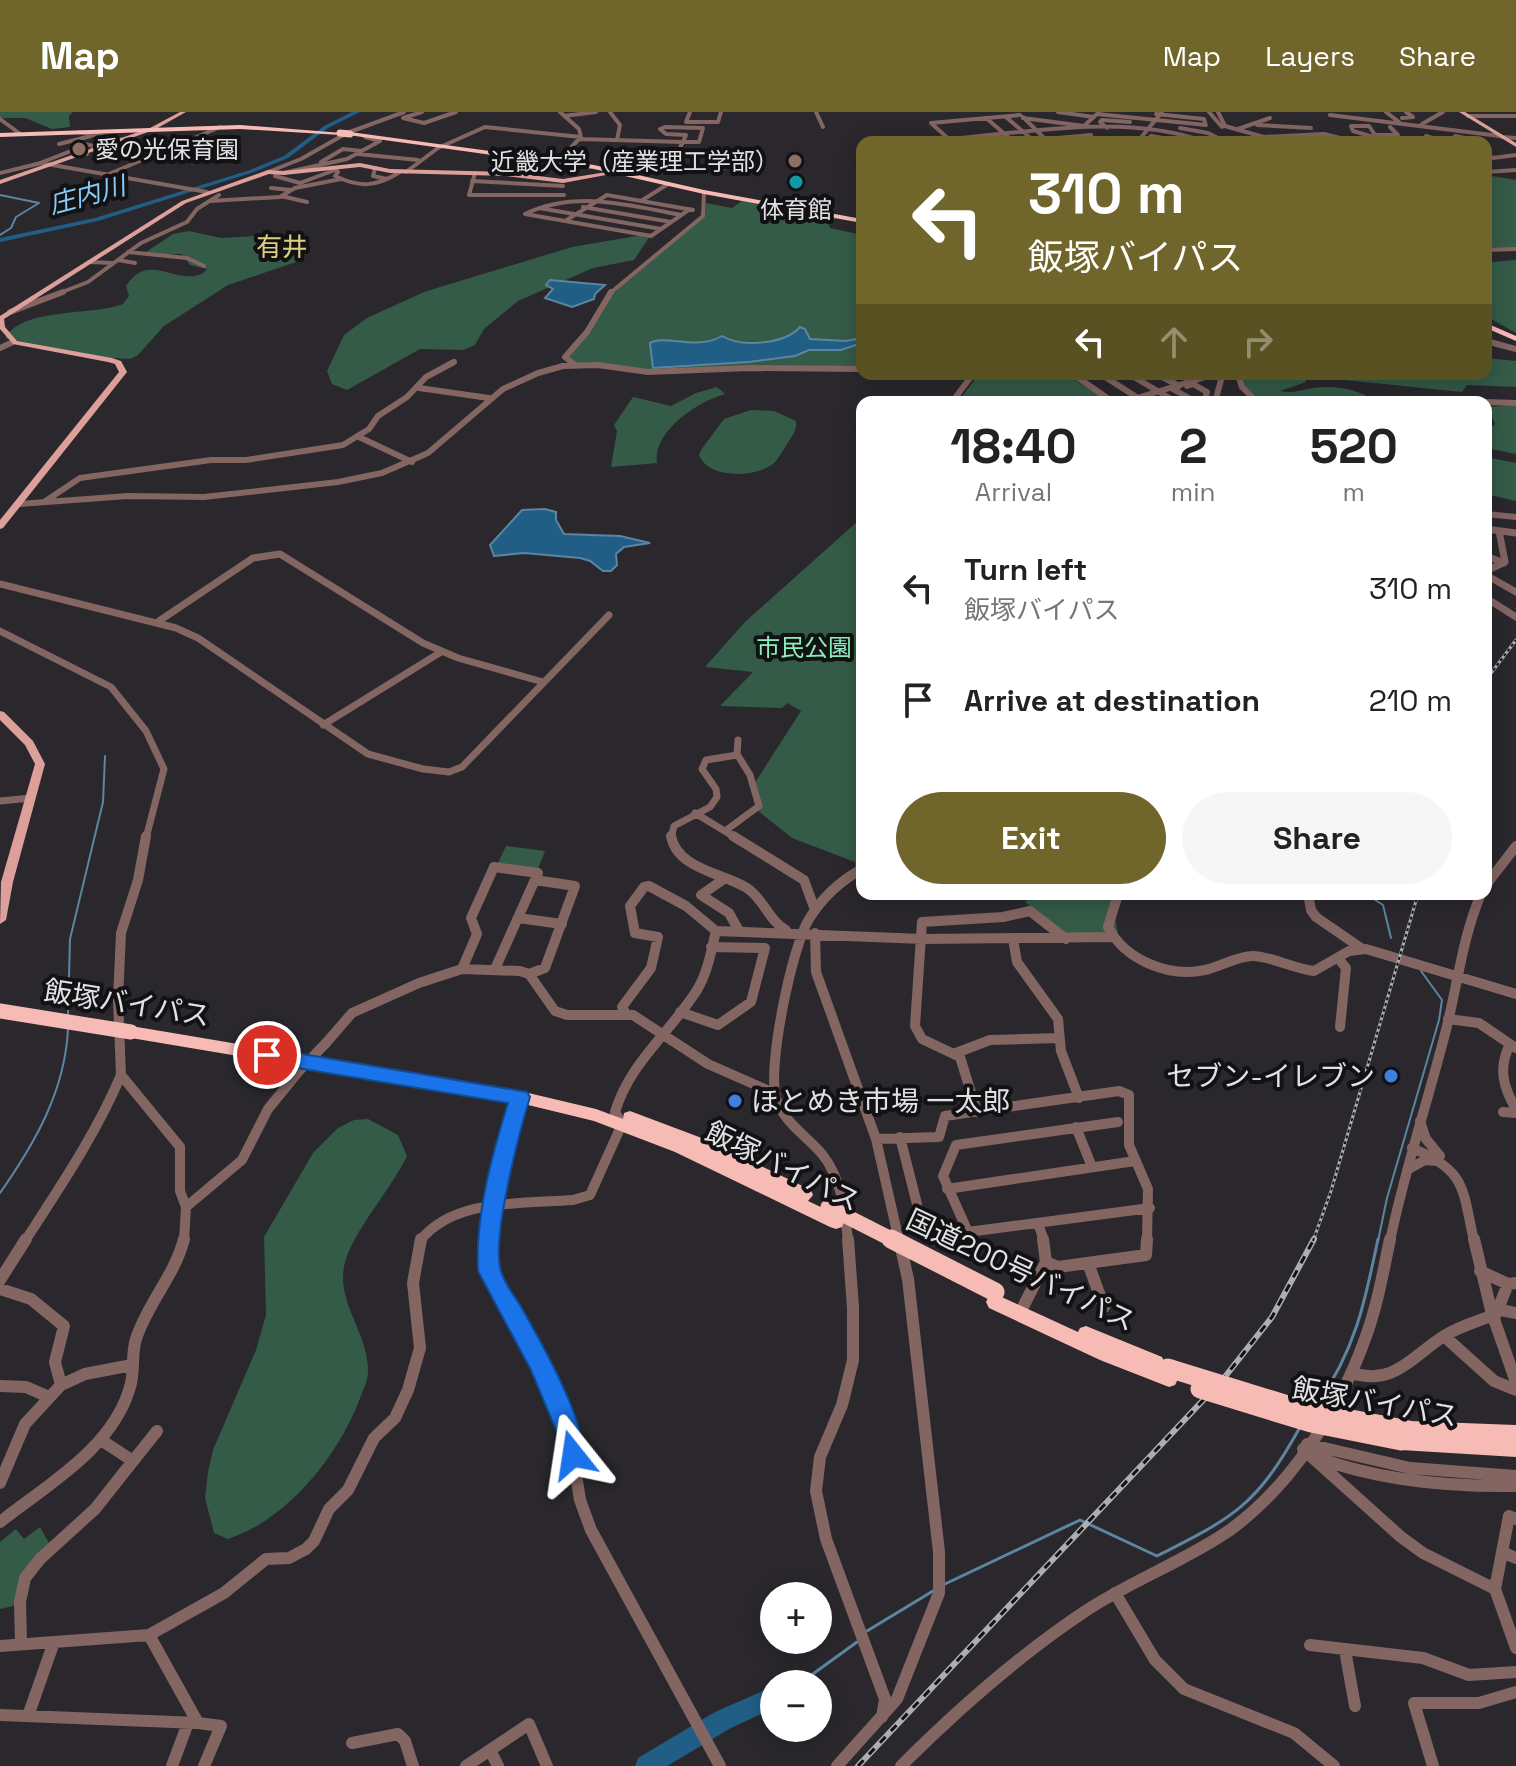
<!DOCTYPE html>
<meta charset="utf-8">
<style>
:root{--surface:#fff;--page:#f6f6f6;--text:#222;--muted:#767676;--accent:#70662b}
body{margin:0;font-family:"Space Grotesk","Noto Sans JP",sans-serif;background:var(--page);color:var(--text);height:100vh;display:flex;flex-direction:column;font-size:30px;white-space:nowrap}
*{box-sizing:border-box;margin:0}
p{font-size:26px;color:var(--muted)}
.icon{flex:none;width:44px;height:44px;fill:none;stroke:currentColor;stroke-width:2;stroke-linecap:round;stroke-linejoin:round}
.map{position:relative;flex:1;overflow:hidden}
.panel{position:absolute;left:856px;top:284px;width:636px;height:504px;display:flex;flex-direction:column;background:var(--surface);border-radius:16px;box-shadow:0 4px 20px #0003}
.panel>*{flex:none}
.banner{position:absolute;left:856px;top:24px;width:636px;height:244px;border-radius:16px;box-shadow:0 4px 20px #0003;background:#70662b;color:#fff;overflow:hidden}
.tools{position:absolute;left:760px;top:1470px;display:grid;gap:16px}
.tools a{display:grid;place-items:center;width:72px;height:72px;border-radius:50%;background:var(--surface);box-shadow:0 4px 20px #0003;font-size:40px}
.pin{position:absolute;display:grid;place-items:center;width:68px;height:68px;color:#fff;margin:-34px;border:4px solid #fff;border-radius:50%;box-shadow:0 2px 8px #0007}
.me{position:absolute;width:88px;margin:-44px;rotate:345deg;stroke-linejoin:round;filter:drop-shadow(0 0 6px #0008)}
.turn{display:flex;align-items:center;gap:28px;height:168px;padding:0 40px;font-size:36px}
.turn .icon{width:104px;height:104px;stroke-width:2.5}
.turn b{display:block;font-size:56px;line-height:68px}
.lanes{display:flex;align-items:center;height:76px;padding:0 40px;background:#0003;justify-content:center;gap:40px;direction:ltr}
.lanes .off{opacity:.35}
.eta{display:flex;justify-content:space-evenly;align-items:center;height:136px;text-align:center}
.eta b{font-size:48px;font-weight:800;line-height:56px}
.cta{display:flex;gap:16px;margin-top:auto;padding:16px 40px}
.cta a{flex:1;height:92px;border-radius:48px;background:var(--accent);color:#fff;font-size:32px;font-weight:800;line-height:92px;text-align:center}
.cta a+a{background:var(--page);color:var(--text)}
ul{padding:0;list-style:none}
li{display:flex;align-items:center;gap:24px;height:112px;padding:0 40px}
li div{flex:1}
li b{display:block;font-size:30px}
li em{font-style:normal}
header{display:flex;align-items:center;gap:48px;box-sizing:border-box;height:112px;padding:0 40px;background:var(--accent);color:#fff}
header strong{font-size:38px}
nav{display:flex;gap:44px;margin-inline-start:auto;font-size:28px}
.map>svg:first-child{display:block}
</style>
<header>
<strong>Map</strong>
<nav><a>Map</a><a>Layers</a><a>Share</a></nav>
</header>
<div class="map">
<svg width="1516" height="1654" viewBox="0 0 1516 1654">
<rect width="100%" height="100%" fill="#2a282d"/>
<!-- green -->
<path fill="#345b47" d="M0,0H73L69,4L70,15L52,17L25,6H0Z
M1486,63L1516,68V136L1486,137Z
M742,89L837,106L828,111L830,116L862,123V255L651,259L577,252L567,246L616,177L705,104L706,91L732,96Z
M189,119L221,126L257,124L302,148L228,173L164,214L138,243L130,247L76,244L5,226C23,195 92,204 123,192L129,184L126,174C148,139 174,173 202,162L207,157L190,153L182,142H143L173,122Z
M642,123L650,124L634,148L593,156L518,189L484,217L475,233L463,238L420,237L347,278L332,272L327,259L344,223L367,206L424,180L572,135Z
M1486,144L1492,150L1516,148V221L1486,204Z
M1486,246L1516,249V275L1467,273L1462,280L1306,264V270L1280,279C1291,282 1301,278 1313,276C1336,273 1358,277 1377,290H1260L1245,275L1242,262H1486Z
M979,262H1074L1070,265L1110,290H958Z
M717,275L725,282C699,289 652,319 657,351L611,355L617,319L614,313L633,285L671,294L696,281Z
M1516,293V342L1486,336V313L1494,314L1495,311L1486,295Z
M751,298L774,299L796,309C797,319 792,324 787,332C783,338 779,347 773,352C754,366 708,367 699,343L701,338L724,307Z
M1486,345L1516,351V389L1486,382Z
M858,409L862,415V754L855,755V750L792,726L757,698L756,669L801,599L787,591L782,596L720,594L753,560L705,555L745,510Z
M506,734L545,739L537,759L497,753Z
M1033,782H1124L1115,806L1118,822L1069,824L1025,790Z
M368,1007L398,1023L407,1044C392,1076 349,1124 344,1155C337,1192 369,1222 368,1260C368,1269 362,1280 359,1289C337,1345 288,1407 228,1427L214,1421L205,1386L208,1360L213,1338L256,1238L266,1203L264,1125L313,1041L338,1016L354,1008Z
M40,1415L50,1433L34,1449L18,1493L0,1497V1430L16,1417L24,1427Z"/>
<!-- water -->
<path fill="#215e85" stroke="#5b85a1" stroke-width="2" d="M550,168L605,173L595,182L594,187L572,195L545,186L553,177L546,173Z
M800,215L805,217L810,227L846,229L862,226V231L841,238H809L795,244L749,250L653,256L650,231C665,222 697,239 722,224C742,236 785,232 800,215Z
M545,397L556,400V408L564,422L620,424L650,431L624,435L616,442L617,453L611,459H603L590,449L580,446L524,441L494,444L490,433L522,398Z"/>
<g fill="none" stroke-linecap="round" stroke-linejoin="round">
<!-- stream-far1 -->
<path stroke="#5b85a1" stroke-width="2" d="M0,83L39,91L16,105L11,116L0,123
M1366,782L1383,793L1391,826
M68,902L70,827L103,690L105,644
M0,1081C35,1031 65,979 68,917
M1378,1129L1387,1086L1439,908L1442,888L1421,859"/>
<!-- stream -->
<path stroke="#5b85a1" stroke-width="3" d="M1317,1292C1355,1239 1365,1190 1378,1127
M945,1472L1080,1408L1157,1444C1234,1405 1256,1394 1299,1317
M867,1519L933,1479
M799,1572L857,1530"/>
<!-- river -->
<path fill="#215e85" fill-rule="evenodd" d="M352,0H360L328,16L288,46L254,60L98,109L0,130V126L95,106L250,58L284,44L324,14Z
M774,1574V1596L731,1616L667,1654H635L638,1646L715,1600Z"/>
<!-- minor-far4 -->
<path stroke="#836562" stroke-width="4" d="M422,0L403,6L424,11L456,0
M610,0L620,13L617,28
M690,0L686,10H718L721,0
M816,0L823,15
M1058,0L1094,5
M1209,0L1222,15
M1218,0L1225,14L1267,26
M1386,0L1399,10
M1097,2L1206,13
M1156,2L1204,7L1205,11
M1330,3L1500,24
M564,4L596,0
M1468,4H1516
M1006,5L1035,30
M1023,5L1048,30
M986,6L1014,30
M1023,6L1084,14L1099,0
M1402,6L1413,5L1406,0
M0,7L19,21
M1422,12L1443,0
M1257,13L1311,16
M1351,14H1369L1377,26L1353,19Z
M665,15L703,16L699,30H683L686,23L666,22L660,17Z
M1107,16L1100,10L1102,8L1130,10
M1180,16L1208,21L1226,30
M1238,17L1270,6
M79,20L123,28
M1375,23H1398L1390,15
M1426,24L1445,30
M1455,24L1469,27L1459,30
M1263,25L1324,22L1356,30
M1502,25L1516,26
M1058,26L1091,23
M579,27L683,30L678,39L646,37L602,56
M949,27C1032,20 1126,1 1206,30
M951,29L931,11L1020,3
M1147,29L1151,24L1185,30
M75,30L103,36
M1084,30L1139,28L1162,0
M59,32L91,24
M141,37L123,36L162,40
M678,39L715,41L708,57H670Z
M358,42L418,48
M1486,42L1493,46L1516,43
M624,46L656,53
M321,50L343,37L362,39
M557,50L581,25L579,17L560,0
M40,51L71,39L87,42
M375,56L373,64L387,67
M708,57H723
M268,60L301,47L347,21L404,0
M406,60L438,36L485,15L581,25
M1486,60L1516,58
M0,61L41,51L207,80
M283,61L347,47L380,29L365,25
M475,61L469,83H564
M109,62L220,15
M275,64L300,71L335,58L338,60L335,64C360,76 376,75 400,60
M472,69L563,74
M271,76L291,78
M281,84L307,90
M210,89L280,85L295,76L341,67
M641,89L668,72
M583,95L671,110
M539,96L661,117
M681,103C628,93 576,78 525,102L651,124L690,97
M565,109L607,83L693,98
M1486,138L1516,137
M128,140L187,146L204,154
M118,148L135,151
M89,150L113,151
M57,182L88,170L141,131L187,110L197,97L219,83
M609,182L703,104L704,80"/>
<!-- minor-far3 -->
<path stroke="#836562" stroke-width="6" d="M10,200L63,180
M1486,229L1516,237
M0,236L13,230
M575,253L565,245L587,220L611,180
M1105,262L1077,265L1113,290
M1129,262L1176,290
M1157,262L1179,274
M1215,262L1221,268L1215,290
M1238,262L1242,275L1257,290
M1102,263L1138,286
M1187,274L1193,272L1207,280L1204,290
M419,276L489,286
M1171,276L1196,290
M952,290L973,262
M1124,290L1215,262
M1395,290H1411
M1486,290L1516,291
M359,325L412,350
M44,390L80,366L211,348H246L343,333L369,317L378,304L407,285L426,265L454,250
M19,392L128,384L204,385L338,370L382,361L428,341L503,277L538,261L563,254L598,253L648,260L749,256L862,257
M862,395V402
M1486,402L1516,405
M1486,417L1492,418"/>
<!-- minor-far2 -->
<path stroke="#836562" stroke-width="7" d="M1486,417L1516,421
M1486,444L1504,451
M1486,459L1505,450L1499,419
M1486,463L1516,480
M0,472L176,516L198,526L368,642L423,657L449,660L462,655L609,503
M1486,486L1516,505
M159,509L253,446L280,442L423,531L458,546L543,570
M0,519L111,575L146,619L164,657L146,726
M323,613L441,540
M0,689L31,686
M695,701L736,726
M725,719L759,694L750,663L737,642L738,628
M671,726L674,714L710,695L717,685L716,677L702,657L706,648L737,643"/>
<!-- minor-far1 -->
<path stroke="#836562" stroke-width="10" d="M146,724L138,768L121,821L118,887L121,963L180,1035V1079L186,1095L184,1129
M671,724C677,757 723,761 747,776C764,787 768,808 786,818
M733,724L804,768L815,798
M724,767L701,783L729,801L739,819
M1486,773L1516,734
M1118,782L1108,815C1125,848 1169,866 1205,858C1220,855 1237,844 1253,844C1270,844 1295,857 1314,859L1349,839L1366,837L1516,882
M1308,782L1311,798L1316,805L1361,836
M518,806L562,812
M815,821L816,860L876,1027L899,1129
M1013,827L1017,850L1058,907L1061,939L1079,986
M1338,846L1346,856L1340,915
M462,857L477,822L471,806L494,755L538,761L495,857
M529,862L545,856L575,774L535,768
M680,900L718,913L751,890L765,836L711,835
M626,902L622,895L651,856L658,825L635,821L630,794L644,775L649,774L686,794L716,819
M1448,907L1479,911L1516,936
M326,931L352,901L419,871L462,857L520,859L529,862L555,899L567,903H633L708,952L774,981
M1510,932C1498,956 1503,975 1516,997
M956,941L990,928L1059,926
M977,1000L960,945L922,927L915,914L922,810L1003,805L1030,799L1066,827
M1503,1000L1516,1001
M1420,1009L1426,1027L1440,1044
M1118,1010L956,1033L943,1064L968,1120L1150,1096
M1076,1015L1092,1055
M900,1025L917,1092
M876,1027L939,1025L945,1004L1119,979L1129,983V1033L1148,1077L1147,1129
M1412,1036C1467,1059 1462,1076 1474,1129
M1407,1058L1425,1048L1437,1049
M947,1077L1135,1049
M186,1095L242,1048L268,997L299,959
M1038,1111L1044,1129
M25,1129C60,1075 96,1022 121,963
M420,1129C453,1086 523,1092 573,1088L590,1083L622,1012L615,1000C630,950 670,921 697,878C708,860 711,839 716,819L923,827L1113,825
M490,1129L510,1019L520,985
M848,1129C845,1099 842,1067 822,1042C807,1024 783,1010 776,986C767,955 792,835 809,807C822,786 840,769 862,757
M1390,1129C1405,1056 1429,986 1447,914C1458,869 1463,824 1481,782"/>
<!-- minor -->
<path stroke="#836562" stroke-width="12" d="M490,1127L489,1159L540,1253L569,1320L580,1388L591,1418L720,1654
M848,1127L853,1196V1248L842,1293L820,1345L816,1379L826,1427L885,1587L882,1605
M1043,1127L1046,1150
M1474,1127L1491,1198
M1088,1151L1104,1195
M1480,1159L1508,1172L1516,1171
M0,1168L26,1127
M0,1177L31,1187L64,1214L55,1250L61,1273L25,1312L0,1371
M1024,1193L1046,1150L1058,1155L1146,1143L1147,1127
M1501,1198L1516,1201
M1495,1210L1516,1270
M1444,1224L1494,1269L1516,1278
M1351,1261C1395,1274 1411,1245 1444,1224C1460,1214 1479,1209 1496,1202L1508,1172
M61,1273L85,1262L132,1253
M0,1274L26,1275L49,1285
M1307,1332L1410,1356L1516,1364
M1303,1337L1401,1425L1423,1441L1495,1477
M1318,1346C1381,1369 1449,1375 1516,1374
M133,1349L157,1319
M1516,1407L1509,1404L1495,1477L1516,1536
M0,1410C47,1373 113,1336 130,1275C135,1260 131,1242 136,1227C147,1192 175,1163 184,1127
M1502,1440L1516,1446
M1115,1481L1155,1548L1184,1577L1294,1621L1334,1654
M149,1523L198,1611L221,1614L204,1654
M21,1530L20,1490L25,1466L40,1447L95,1397L133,1349L101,1328
M1310,1533L1423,1546L1469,1563L1516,1560
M0,1534L149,1523L224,1481L266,1447L289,1446L306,1437L314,1429L329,1397L348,1378L374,1326L395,1306L408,1278L420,1236L413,1171L421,1127
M1345,1538L1355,1594
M0,1603L198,1611
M28,1604L54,1530
M352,1631L398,1622L405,1629L413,1654
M490,1638L498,1654
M172,1654L188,1611
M466,1654L529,1612L547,1654
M837,1654L897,1587L939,1481V1440L908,1167L899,1127
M901,1654C958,1597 1019,1543 1087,1498C1133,1468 1185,1449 1230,1418C1291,1374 1340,1297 1365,1227C1377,1195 1383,1161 1390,1127
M1433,1654L1414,1591H1479L1516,1580"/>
<!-- major -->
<path fill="#dd9f99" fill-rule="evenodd" d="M180,0H186L154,18L0,72V68L150,16Z
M1459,0H1465L1516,31V35Z
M360,51L390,57L507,60L563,67L619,58L622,60L563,71L507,64L390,61L360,55L284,63L269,62L186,91L4,207L5,215L17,229L112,246L121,249L127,260L3,416L0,417V408L119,260L115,252L108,250L13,232L0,217V204L182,89L268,58L284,59Z
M0,599L4,600L33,629L45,652L13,770L6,808L0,812L1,770L35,652L25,633L0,608Z"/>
<!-- highway -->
<path fill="#f7bbb5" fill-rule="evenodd" d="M240,13L343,21L340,23L240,17L0,25V21Z
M350,20L594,53L704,78L862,107V111L704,82L594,57L348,23Z
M1486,211L1516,224V229L1486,216Z
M131,914L520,979L596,997L623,1007L624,1001L630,999L707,1028L811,1078L813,1083L808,1089L842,1105L844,1110L842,1115L836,1117L830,1115L675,1040L594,1009L520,991L131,926L126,924L124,920L126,916Z
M995,1182L1078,1220L1080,1216L1086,1214L1162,1245L1165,1251L1163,1256L1175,1261L1178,1267L1175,1273L1169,1275L1100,1248L989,1196L986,1190L989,1184Z
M1409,1309L1516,1313V1345L1401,1338L1394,1335L1392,1329L1394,1323L1400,1320L1402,1312Z"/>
<defs>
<path id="rail-far1" d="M1486,568L1516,528
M1313,1129L1331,1079L1418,782"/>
<path id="rail" d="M858,1654L1224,1266L1272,1205L1314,1127"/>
</defs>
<!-- rail-far1 casing -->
<use href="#rail-far1" stroke="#aeadb1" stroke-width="3"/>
<!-- rail casing -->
<use href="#rail" stroke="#aeadb1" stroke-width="6"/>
<!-- rail-far1 -->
<use href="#rail-far1" stroke="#121113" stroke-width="2" stroke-dasharray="3" stroke-linecap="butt"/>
<!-- rail -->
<use href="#rail" stroke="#121113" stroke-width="3" stroke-dasharray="8" stroke-linecap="butt"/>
<!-- minor-bridge-far1 -->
<path stroke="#836562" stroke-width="10" d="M299,959L326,931"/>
<!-- minor-bridge -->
<path stroke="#836562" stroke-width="12" d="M1491,1198L1495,1210"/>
<!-- highway-bridge-far2 -->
<path stroke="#f7bbb5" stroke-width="7" d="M340,21L350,22"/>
<!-- highway-bridge-far1 -->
<path stroke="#f7bbb5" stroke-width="15" d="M0,899L131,920
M828,1095L895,1129"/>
<!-- highway-bridge -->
<path stroke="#f7bbb5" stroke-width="19" d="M891,1127L995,1180
M1168,1256L1304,1298L1409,1318
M1200,1277L1311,1311L1401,1329"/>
</g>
<!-- route -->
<path fill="#1a73e8" stroke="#114b97" stroke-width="2" d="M267,936L527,980L530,985C519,1021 493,1121 500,1155C502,1168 513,1182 520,1193C537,1223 594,1321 581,1351L573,1355L564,1351L557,1320L531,1258L478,1159C475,1104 492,1043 508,991L267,951L260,949L257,943L260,938Z"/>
<!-- markers -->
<g fill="#8d6e63" stroke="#121113" stroke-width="3">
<circle cx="79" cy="37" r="8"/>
<circle cx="795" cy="49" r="8"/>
</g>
<circle fill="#0f9aa8" stroke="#121113" stroke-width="3" cx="796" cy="70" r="8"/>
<g fill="#3f7fe0" stroke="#121113" stroke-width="3">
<circle cx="1391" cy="964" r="8"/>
<circle cx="735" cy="989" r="8"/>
</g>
<g text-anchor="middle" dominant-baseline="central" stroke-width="8" stroke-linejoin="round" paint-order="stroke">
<!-- far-poi labels -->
<g font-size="24" fill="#e1e0e3" stroke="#121113" text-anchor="start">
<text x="95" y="37">愛の光保育園</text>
<text x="779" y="49" text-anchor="end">近畿大学（産業理工学部）</text>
<text x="796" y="97" text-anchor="middle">体育館</text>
</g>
<!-- far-park labels -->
<g font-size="24" fill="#8beebb" stroke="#121113">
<text x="804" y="535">市民公園</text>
</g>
<!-- far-water labels -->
<g font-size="26" font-style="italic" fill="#87c9f7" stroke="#121113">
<text transform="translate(87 83) rotate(-15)">庄内川</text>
</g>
<!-- far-quarter labels -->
<g font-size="26" fill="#ddce80" stroke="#121113">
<text x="282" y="135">有井</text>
</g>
<!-- street labels -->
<g font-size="28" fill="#e1e0e3" stroke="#121113">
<text transform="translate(127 891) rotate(9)">飯塚バイパス</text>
<text transform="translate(783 1054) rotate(26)">飯塚バイパス</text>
<text transform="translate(1021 1158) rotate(25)">国道200号バイパス</text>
<text transform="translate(1375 1290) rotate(10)">飯塚バイパス</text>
</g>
<!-- poi labels -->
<g font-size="28" fill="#e1e0e3" stroke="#121113" text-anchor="end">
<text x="1375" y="964">セブン-イレブン</text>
<text x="751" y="989" text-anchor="start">ほとめき市場 一太郎</text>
</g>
</g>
</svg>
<div class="tools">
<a>+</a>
<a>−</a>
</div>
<div class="pin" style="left:267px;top:943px;background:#d93025"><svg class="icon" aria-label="arrive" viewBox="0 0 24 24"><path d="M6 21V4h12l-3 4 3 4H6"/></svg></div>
<svg class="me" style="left:573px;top:1343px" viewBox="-20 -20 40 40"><path d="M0-17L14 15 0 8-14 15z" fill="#1a73e8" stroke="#fff" stroke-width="4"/></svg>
<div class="banner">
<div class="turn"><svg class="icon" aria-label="left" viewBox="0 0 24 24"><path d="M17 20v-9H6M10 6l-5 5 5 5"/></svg><div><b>310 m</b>飯塚バイパス</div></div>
<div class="lanes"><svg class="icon" aria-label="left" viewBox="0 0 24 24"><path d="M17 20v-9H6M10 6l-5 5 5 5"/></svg><svg class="icon off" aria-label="ahead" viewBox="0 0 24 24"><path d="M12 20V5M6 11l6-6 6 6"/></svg><svg class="icon off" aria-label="right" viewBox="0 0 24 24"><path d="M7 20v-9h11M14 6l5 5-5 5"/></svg></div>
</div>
<section class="panel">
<div class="eta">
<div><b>18:40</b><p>Arrival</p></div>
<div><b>2</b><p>min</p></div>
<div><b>520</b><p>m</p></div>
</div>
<ul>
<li><svg class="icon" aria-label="left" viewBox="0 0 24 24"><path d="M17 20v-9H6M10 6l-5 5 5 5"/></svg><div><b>Turn left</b><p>飯塚バイパス</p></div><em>310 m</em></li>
<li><svg class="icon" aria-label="arrive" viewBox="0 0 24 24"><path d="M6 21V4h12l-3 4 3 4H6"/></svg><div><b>Arrive at destination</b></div><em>210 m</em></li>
</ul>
<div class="cta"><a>Exit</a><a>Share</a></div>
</section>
</div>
